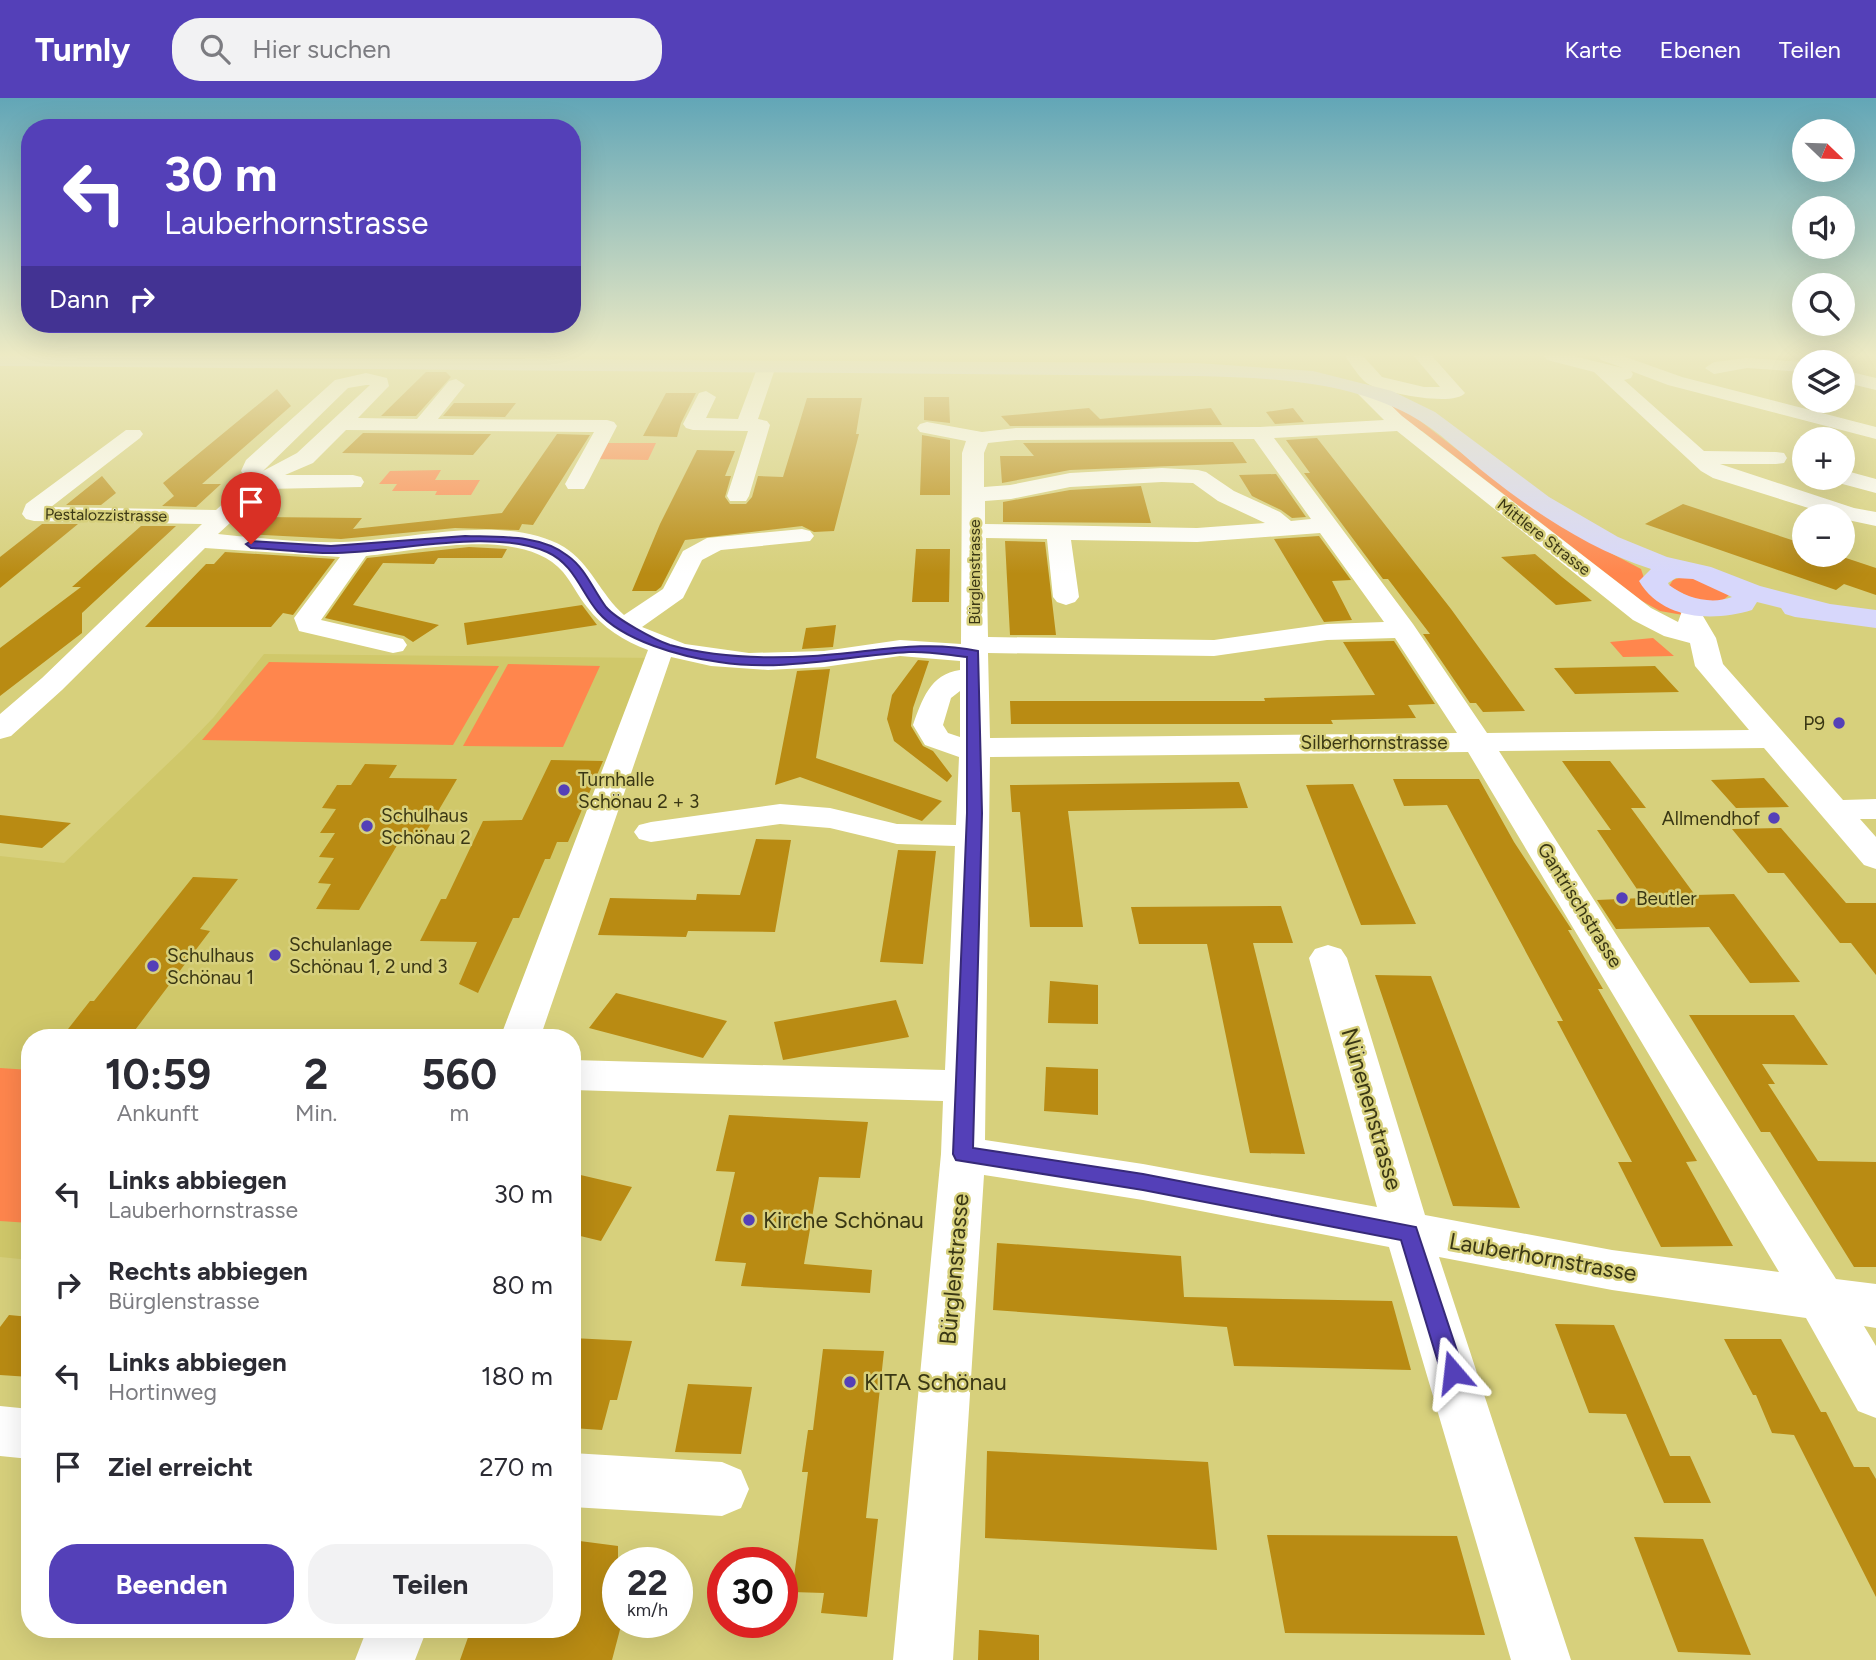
<!DOCTYPE html>
<html lang="de">
<meta charset="utf-8">
<style>
:root{--surface:#fff;--page:#f2f2f3;--text:#2b2b33;--muted:#7c7c81;--accent:#5440b8}
body{margin:0;font-family:Figtree,sans-serif;background:var(--page);color:var(--text);height:100vh;display:flex;flex-direction:column;font-size:26px;white-space:nowrap}
*{box-sizing:border-box;margin:0}
p{font-size:23px;color:var(--muted)}
.icon{flex:none;width:38px;height:38px;fill:none;stroke:currentColor;stroke-width:2;stroke-linecap:round;stroke-linejoin:round}
.map{position:relative;flex:1;overflow:hidden}
.sheet{position:absolute;left:21px;top:931px;width:560px;height:609px;display:flex;flex-direction:column;background:var(--surface);border-radius:28px;box-shadow:0 7px 28px #0002}
.sheet>*{flex:none}
.top-card{position:absolute;left:21px;top:21px;width:560px;height:214px;border-radius:28px;box-shadow:0 7px 28px #0002;background:#5440b8;color:#fff;overflow:hidden}
.needle{width:46px;rotate:113deg}
.tools{position:absolute;left:1792px;top:21px;display:grid;gap:14px}
.tools a{display:grid;place-items:center;width:63px;height:63px;border-radius:50%;background:var(--surface);box-shadow:0 7px 28px #0002;font-size:35px}
.speed{position:absolute;left:602px;top:1449px;display:flex;gap:14px;font-size:35px;font-weight:700;text-align:center}
.speed>*{display:grid;place-content:center;width:91px;height:91px;border-radius:50%;background:var(--surface);box-shadow:0 7px 28px #0002;line-height:1}
.speed small{font-size:18px;font-weight:400}
.speed .limit{border:10px solid #d22;background:#fff;color:#111}
.pin{position:absolute;display:grid;place-items:center;width:60px;height:60px;color:#fff;margin:-72px -30px;border-radius:50% 50% 50% 0;rotate:-45deg;box-shadow:0 0 7px #0007}
.pin .icon{rotate:45deg}
.me{position:absolute;width:77px;margin:-38px;rotate:343deg;stroke-linejoin:round;filter:drop-shadow(0 0 5px #0008)}
.turn{display:flex;align-items:center;gap:24px;height:147px;padding:0 28px;font-size:32px}
.turn .icon{width:91px;height:91px;stroke-width:2.5}
.turn b{display:block;font-size:49px;line-height:60px}
.then{display:flex;align-items:center;height:66px;padding:0 28px;background:#0003;gap:14px;font-size:26px}
.eta{display:flex;justify-content:space-evenly;align-items:center;height:119px;text-align:center}
.eta b{font-size:42px;font-weight:700;line-height:49px}
.button{display:flex;gap:14px;margin-top:auto;padding:14px 28px}
.button a{flex:1;height:80px;border-radius:28px;background:var(--accent);color:#fff;font-size:28px;font-weight:700;line-height:80px;text-align:center}
.button a+a{background:var(--page);color:var(--text)}
ul{padding:0;list-style:none}
li{display:flex;align-items:center;gap:21px;height:91px;padding:0 28px}
li div{flex:1}
li b{display:block;font-size:26px}
li em{font-style:normal}
header{display:flex;align-items:center;gap:42px;box-sizing:border-box;height:98px;padding:0 35px;background:var(--accent);color:#fff}
header strong{font-size:33px}
nav{display:flex;gap:38px;margin-inline-start:auto;font-size:24px}
.search{width:490px;height:63px;background:var(--page);display:flex;align-items:center;gap:18px;box-sizing:border-box;padding:0 24px;border-radius:28px;color:var(--muted);font-size:26px}
.map>svg:first-child{display:block}
</style>
<header>
<strong>Turnly</strong>
<div class="search"><svg class="icon" aria-label="search" viewBox="0 0 24 24"><circle cx="10" cy="10" r="6"/><path d="M15 15l6 6"/></svg>Hier suchen</div>
<nav><a>Karte</a><a>Ebenen</a><a>Teilen</a></nav>
</header>
<div class="map">
<svg width="1876" height="1562" viewBox="0 0 1876 1562">
<rect width="100%" height="100%" fill="#d7d07c"/>
<!-- built -->
<path fill="#d0c86a" d="M264,556L657,560L520,940H30V1162L0,1159V758L64,765L184,650L214,619Z"/>
<!-- green -->
<path fill="#ff864d" d="M1385,305L1410,315L1500,385L1590,444L1641,471L1645,483L1683,517L1660,513L1642,503L1422,333H1417Z
M604,345H656L648,362L595,361Z
M441,372L435,382H480L471,397H435L437,393H392L397,386H379L390,373Z
M1679,480H1697L1729,497C1714,514 1685,497 1669,488L1673,482Z
M1653,540L1674,558L1623,559L1610,544Z
M269,564L499,568L453,647L202,642Z
M508,566L600,568L563,649L463,648Z
M0,970L30,972V1125L0,1123Z"/>
<!-- building -->
<path fill="#b98b13" d="M426,274H446L451,279L416,318H381Z
M277,291L291,308L202,386H221L196,409L162,408L174,398L163,385Z
M666,295H696L681,325L677,339L643,338Z
M924,299H949L950,325L924,322Z
M807,300H862L856,336H859L834,433L814,434L802,428L685,442L661,489L656,493H632L660,426L697,352L735,353L725,378H731L725,399L730,406H746L752,399L758,378L783,379Z
M454,305H516L505,319L443,318Z
M1089,310L1100,321L1211,310L1222,327L1010,328L1001,318Z
M1293,310L1304,324L1275,326L1266,314Z
M363,335L491,336L473,357L342,355Z
M557,336L590,337L533,427L522,426L519,432L455,430L341,441L243,436L259,419L362,420L353,431L502,415Z
M922,337L950,342V397H920Z
M1317,340L1451,511L1525,613L1483,614L1476,605H1470L1423,536H1430L1388,481H1383L1304,375H1310L1286,342Z
M1233,344L1247,365L1070,372L1002,385L1000,358H1034L1023,345Z
M1276,376L1306,419L1292,420L1281,412L1252,398L1239,377Z
M102,378L116,395L101,407H66Z
M1141,388L1151,425L1003,424V404L1070,392Z
M1683,406L1804,446V457H1837L1876,470V497L1844,486L1836,492L1645,426Z
M42,426H78L0,490V459Z
M141,428H176L82,515V535L0,598V550L81,489H72Z
M1319,438L1351,482L1332,483L1352,522L1324,524L1274,441Z
M1005,443L1045,444L1056,537H1010Z
M469,449L507,451L502,460H438L434,466L383,465L353,507L439,527L413,544L404,538L325,520L367,460Z
M916,451H950L949,504H912Z
M225,454L335,461L293,517L283,515L271,529H145L206,466H214Z
M1535,456L1562,479L1592,503L1556,507L1501,459Z
M582,507L597,527L467,547L464,525Z
M836,527L833,549L802,551L806,530Z
M1394,543L1435,606L1408,607L1416,620L1331,622L1333,626H1011L1010,603H1265L1264,600L1375,597L1343,544Z
M918,562L929,563L913,610L911,628L923,648L933,653L952,678L947,684L894,643L887,621L892,597Z
M1655,568L1679,594L1575,596L1554,570Z
M830,571L816,660L942,703L922,723L800,679L775,687L797,573Z
M551,662L603,663L568,744H557L550,761H545L519,820H513L478,895L459,886L477,844L420,843L441,801H446L483,723L522,722Z
M1562,663H1610L1646,710H1631L1695,797L1734,796L1800,884L1750,885L1709,829L1616,831L1597,802L1643,800L1597,732H1611Z
M365,666L397,667L389,680L457,681L420,744H399L359,812L316,811L331,786L318,785L334,760L319,759L335,735H320L336,711L322,710L337,687H351Z
M1764,680L1789,709L1736,710L1711,682Z
M1393,681H1479L1514,744L1572,832H1568L1603,891H1598L1697,1063L1686,1064L1733,1148L1661,1149L1618,1064H1632L1557,923H1563L1447,707L1404,708Z
M1239,684L1248,710L1068,713L1083,829H1030L1020,714H1012L1010,687Z
M1353,686L1394,778L1416,826L1361,827L1306,687Z
M0,717L71,725L42,750L0,745Z
M1781,730L1846,805H1876V877L1851,845H1840L1784,775H1768L1732,731Z
M756,741L791,742L775,834L688,833L686,839L598,837L610,800L696,802L697,796L740,797Z
M898,752L936,753L923,866L880,864Z
M193,779L238,781L200,831L210,833L129,940H61L90,903H94Z
M1281,808L1293,845H1253L1305,1056L1250,1055L1207,846H1139L1131,809Z
M1375,877L1431,878L1520,1110L1453,1108Z
M1050,883L1098,887V926L1048,925Z
M616,895L727,923L703,960L589,930Z
M896,902L909,939L783,962L774,924Z
M1689,917H1794L1828,967L1762,966L1775,986H1768L1818,1063L1876,1064V1169H1854L1770,1034H1761Z
M1046,969L1098,971V1017L1044,1013Z
M729,1017L868,1024L860,1080L819,1079L804,1166L872,1172L870,1195L741,1188L746,1165L715,1163L735,1074L716,1073Z
M572,1075L632,1089L601,1143L572,1136Z
M997,1145L1181,1158L1184,1199L1392,1203L1411,1272L1234,1268L1227,1229L993,1212Z
M9,1217L30,1219V1279L0,1277V1229Z
M1555,1226L1614,1227L1670,1358H1690L1711,1405H1664L1626,1316L1589,1315Z
M572,1240L632,1243L617,1302H610L602,1332L572,1330Z
M1724,1241H1781L1821,1314H1826L1854,1369H1869L1876,1381V1499L1794,1337L1772,1335L1756,1297H1753Z
M823,1251L884,1253L866,1420L878,1421L867,1519L821,1515L824,1495L792,1494L808,1374H802L808,1332H813Z
M688,1286L752,1289L741,1356L675,1354Z
M987,1353L1208,1364L1217,1452L985,1440Z
M1267,1437L1457,1438L1485,1537L1285,1535Z
M1634,1439L1703,1441L1751,1557L1678,1554Z
M572,1442L618,1448V1524H622L612,1562H460L471,1531H572Z
M979,1532L1039,1537V1562H978Z"/>
<g fill="none" stroke-linecap="round" stroke-linejoin="round">
<!-- minor -->
<path fill="#fff" fill-rule="evenodd" d="M1345,258H1363L1382,279L1424,289H1440L1414,258H1432L1465,295C1454,309 1385,295 1370,287C1361,283 1351,266 1345,258Z
M1544,258H1573L1623,270L1601,262L1598,258H1623L1682,279L1876,329V341L1668,287L1631,273L1633,276L1631,280L1624,282L1704,353L1776,354L1784,355L1787,360L1784,365L1776,366H1720L1854,410L1876,414V428L1843,421V418H1834L1713,380L1701,373L1594,274L1547,262Z
M1747,260L1804,264H1807H1804V274L1747,270L1714,276L1705,270L1714,264Z
M767,263L776,268L758,321L767,323L770,327L749,398L746,403H730L727,398L748,333L693,332L686,330L683,326L699,295L706,293L716,299L706,320L738,321L758,268Z
M1843,272L1876,280V292L1843,284Z
M366,275L387,280L389,288L358,320L417,321L449,283L456,281L465,287L438,321L607,322L614,324L617,328L587,386L584,391H568L565,386L594,334L346,332L313,365L285,377H353L361,379L364,384L361,389L267,391L218,436C259,440 300,445 341,444C406,443 505,414 564,449C590,465 601,497 624,517L663,491L683,453L707,440L802,431L810,433L814,438L810,443L721,452L702,462L683,500L642,529L685,546L749,555L824,553L900,542L961,546L962,355L966,343L920,334L917,330L920,326L927,324L982,334L1016,330L1260,329L1384,322L1354,292L1364,286L1371,288L1402,318L1651,510L1678,524L1682,513L1691,511L1700,513L1716,540L1723,566L1843,702L1876,701V721H1860L1876,739V771L1864,767L1764,650L1499,653L1836,1181L1876,1186V1230L1864,1228L1876,1248V1320L1858,1313L1806,1220L1612,1192L1439,1159L1571,1562H1511L1389,1149L1143,1102L984,1077L953,1562H893L941,1056L943,1003L572,992V962L945,972L955,748L897,746L830,730L780,726L651,744L639,741L634,734L639,727L651,724L780,706L830,710L897,726L956,727L959,659L925,647L913,627C922,602 930,576 960,572V563L900,558L824,569L768,572L711,568L671,559L540,940H500L648,552C624,543 603,530 587,509C578,498 572,485 563,474C523,427 419,453 366,458L321,522L403,541L407,547L403,553L393,555L299,533L294,520L340,459L205,450L62,592L11,638L0,641V616L42,580L202,426L34,423L26,421L22,416L26,406L126,332H140L143,336L140,340L51,409L216,412L248,383L241,373L246,362L335,282ZM366,287H370L297,355L263,373L348,290ZM1397,333L1633,522L1664,538L1690,545L1695,568L1749,632L1487,635L1413,526L1274,340ZM1254,341L1311,421L1291,423L1280,414L1234,393L1206,374L1198,372L1162,370L1070,375L1010,387L984,389V355L988,345L1016,342ZM1162,384L1193,385L1218,403L1265,425L1197,430L985,426V403L1011,401L1070,389ZM1320,435L1384,524L1327,526L1214,542L988,539L986,440L1047,441L1053,499L1057,504L1066,507L1075,504L1079,499L1071,442L1197,444ZM1395,540L1457,635L990,640L988,555L1214,558L1327,542ZM960,593V639L948,635L943,627L951,600ZM1468,654L1779,1174L1612,1152L1425,1117L1347,860L1341,851L1328,847L1315,851L1309,860L1377,1109L1143,1066L985,1042L990,659Z
M1843,372L1876,381V395L1835,384L1833,380H1843Z
M0,1308L30,1311V1361L0,1358Z
M572,1355L722,1364L741,1372L749,1391L741,1410L722,1418L572,1409Z
M367,1531H427L415,1562H355Z"/>
<!-- major -->
<path fill="#d7d7fb" fill-rule="evenodd" d="M0,258L1197,265L1313,273L1392,293L1435,314L1549,399L1618,439L1667,459L1711,469L1760,488L1830,506L1876,512V530L1795,519L1785,516L1781,510L1757,504L1752,512C1713,524 1662,522 1639,483L1651,471C1592,452 1538,417 1490,379C1463,358 1440,333 1410,317C1345,282 1269,280 1197,278L0,268ZM1676,480L1693,481L1732,499C1711,507 1686,500 1669,487L1668,485Z"/>
</g>
<!-- sky -->
<linearGradient id="sky" x2="0" y2="1"><stop stop-color="#62a6b7"/><stop offset="0.54" stop-color="#edeac4"/><stop offset="1" stop-color="#edeac4" stop-opacity="0"/></linearGradient>
<rect width="1876" height="476" fill="url(#sky)"/>
<!-- route -->
<path fill="#5440b8" stroke="#372a78" stroke-width="2" d="M465,438C498,439 541,436 568,458C586,471 593,492 606,509C616,521 655,542 670,547C717,560 765,561 813,558C869,555 922,541 978,553L982,715L973,1050L1143,1076L1416,1129L1464,1274L1461,1282L1453,1285L1444,1282L1441,1274L1401,1142L1143,1092L956,1062L953,1056L967,715V559C948,557 928,553 909,554C845,558 783,574 719,564C682,559 623,543 598,514C581,494 574,466 547,454C488,429 395,455 331,455C305,455 278,451 251,450L246,446L251,443L331,448Z"/>
<!-- markers -->
<g fill="#5440b8" stroke="#d7d07c" stroke-width="2.5">
<circle cx="1839" cy="625" r="7"/>
<circle cx="564" cy="692" r="7"/>
<circle cx="1774" cy="720" r="7"/>
<circle cx="367" cy="728" r="7"/>
<circle cx="1622" cy="800" r="7"/>
<circle cx="275" cy="857" r="7"/>
<circle cx="153" cy="868" r="7"/>
<circle cx="749" cy="1122" r="7"/>
<circle cx="850" cy="1284" r="7"/>
</g>
<g text-anchor="middle" dominant-baseline="central" stroke-width="5" stroke-linejoin="round" paint-order="stroke">
<!-- far-street labels -->
<g font-size="16" fill="#3a3714" stroke="#d7d07c">
<text transform="translate(106 417) rotate(1)">Pestalozzistrasse</text>
<text transform="translate(1544 439) rotate(38)">Mittlere Strasse</text>
<text transform="translate(974 474) rotate(-90)">Bürglenstrasse</text>
</g>
<!-- poi labels -->
<g font-size="19" fill="#3a3714" stroke="#d7d07c" text-anchor="start">
<text x="1825" y="625" text-anchor="end">P9</text>
<text x="578" y="681">Turnhalle<tspan x="578" dy="22">Schönau 2 + 3</tspan></text>
<text x="381" y="717">Schulhaus<tspan x="381" dy="22">Schönau 2</tspan></text>
<text x="1760" y="720" text-anchor="end">Allmendhof</text>
<text x="1636" y="800">Beutler</text>
<text x="289" y="846">Schulanlage<tspan x="289" dy="22">Schönau 1, 2 und 3</tspan></text>
<text x="167" y="857">Schulhaus<tspan x="167" dy="22">Schönau 1</tspan></text>
</g>
<!-- street labels -->
<g font-size="19" fill="#3a3714" stroke="#d7d07c">
<text x="1374" y="644">Silberhornstrasse</text>
<text transform="translate(1580 807) rotate(58)">Gantrischstrasse</text>
</g>
<!-- near-street labels -->
<g font-size="23" fill="#3a3714" stroke="#d7d07c">
<text transform="translate(1372 1011) rotate(74)">Nünenenstrasse</text>
<text transform="translate(1543 1159) rotate(10)">Lauberhornstrasse</text>
<text transform="translate(954 1171) rotate(-85)">Bürglenstrasse</text>
</g>
<!-- near-poi labels -->
<g font-size="23" fill="#3a3714" stroke="#d7d07c" text-anchor="start">
<text x="763" y="1122">Kirche Schönau</text>
<text x="864" y="1284">KITA Schönau</text>
</g>
</g>
</svg>
<div class="tools">
<a><svg class="needle" viewBox="-14 -14 28 28"><path d="M0-13l5 13h-10z" fill="#e53935"/><path d="M0 13l5-13h-10z" fill="#7c7c81"/></svg></a>
<a><svg class="icon" aria-label="sound" viewBox="0 0 24 24"><path d="M4 9h4l5-4v14l-5-4H4zM17 9q2 3 0 6"/></svg></a>
<a><svg class="icon" aria-label="search" viewBox="0 0 24 24"><circle cx="10" cy="10" r="6"/><path d="M15 15l6 6"/></svg></a>
<a><svg class="icon" aria-label="layers" viewBox="0 0 24 24"><path d="M12 4l9 5-9 5-9-5zM3 14l9 5 9-5"/></svg></a>
<a>+</a>
<a>−</a>
</div>
<div class="speed"><div>22<small>km/h</small></div><div class="limit">30</div></div>
<div class="pin" style="left:251px;top:446px;background:#d93025"><svg class="icon" aria-label="arrive" viewBox="0 0 24 24"><path d="M6 21V4h12l-3 4 3 4H6"/></svg></div>
<svg class="me" style="left:1453px;top:1274px" viewBox="-20 -20 40 40"><path d="M0-17L14 15 0 8-14 15z" fill="#5440b8" stroke="#fff" stroke-width="4"/></svg>
<div class="top-card">
<div class="turn"><svg class="icon" aria-label="left" viewBox="0 0 24 24"><path d="M17 20v-9H6M10 6l-5 5 5 5"/></svg><div><b>30 m</b>Lauberhornstrasse</div></div>
<div class="then">Dann<svg class="icon" aria-label="right" viewBox="0 0 24 24"><path d="M7 20v-9h11M14 6l5 5-5 5"/></svg></div>
</div>
<section class="sheet">
<div class="eta">
<div><b>10:59</b><p>Ankunft</p></div>
<div><b>2</b><p>Min.</p></div>
<div><b>560</b><p>m</p></div>
</div>
<ul>
<li><svg class="icon" aria-label="left" viewBox="0 0 24 24"><path d="M17 20v-9H6M10 6l-5 5 5 5"/></svg><div><b>Links abbiegen</b><p>Lauberhornstrasse</p></div><em>30 m</em></li>
<li><svg class="icon" aria-label="right" viewBox="0 0 24 24"><path d="M7 20v-9h11M14 6l5 5-5 5"/></svg><div><b>Rechts abbiegen</b><p>Bürglenstrasse</p></div><em>80 m</em></li>
<li><svg class="icon" aria-label="left" viewBox="0 0 24 24"><path d="M17 20v-9H6M10 6l-5 5 5 5"/></svg><div><b>Links abbiegen</b><p>Hortinweg</p></div><em>180 m</em></li>
<li><svg class="icon" aria-label="arrive" viewBox="0 0 24 24"><path d="M6 21V4h12l-3 4 3 4H6"/></svg><div><b>Ziel erreicht</b></div><em>270 m</em></li>
</ul>
<div class="button"><a>Beenden</a><a>Teilen</a></div>
</section>
</div>
